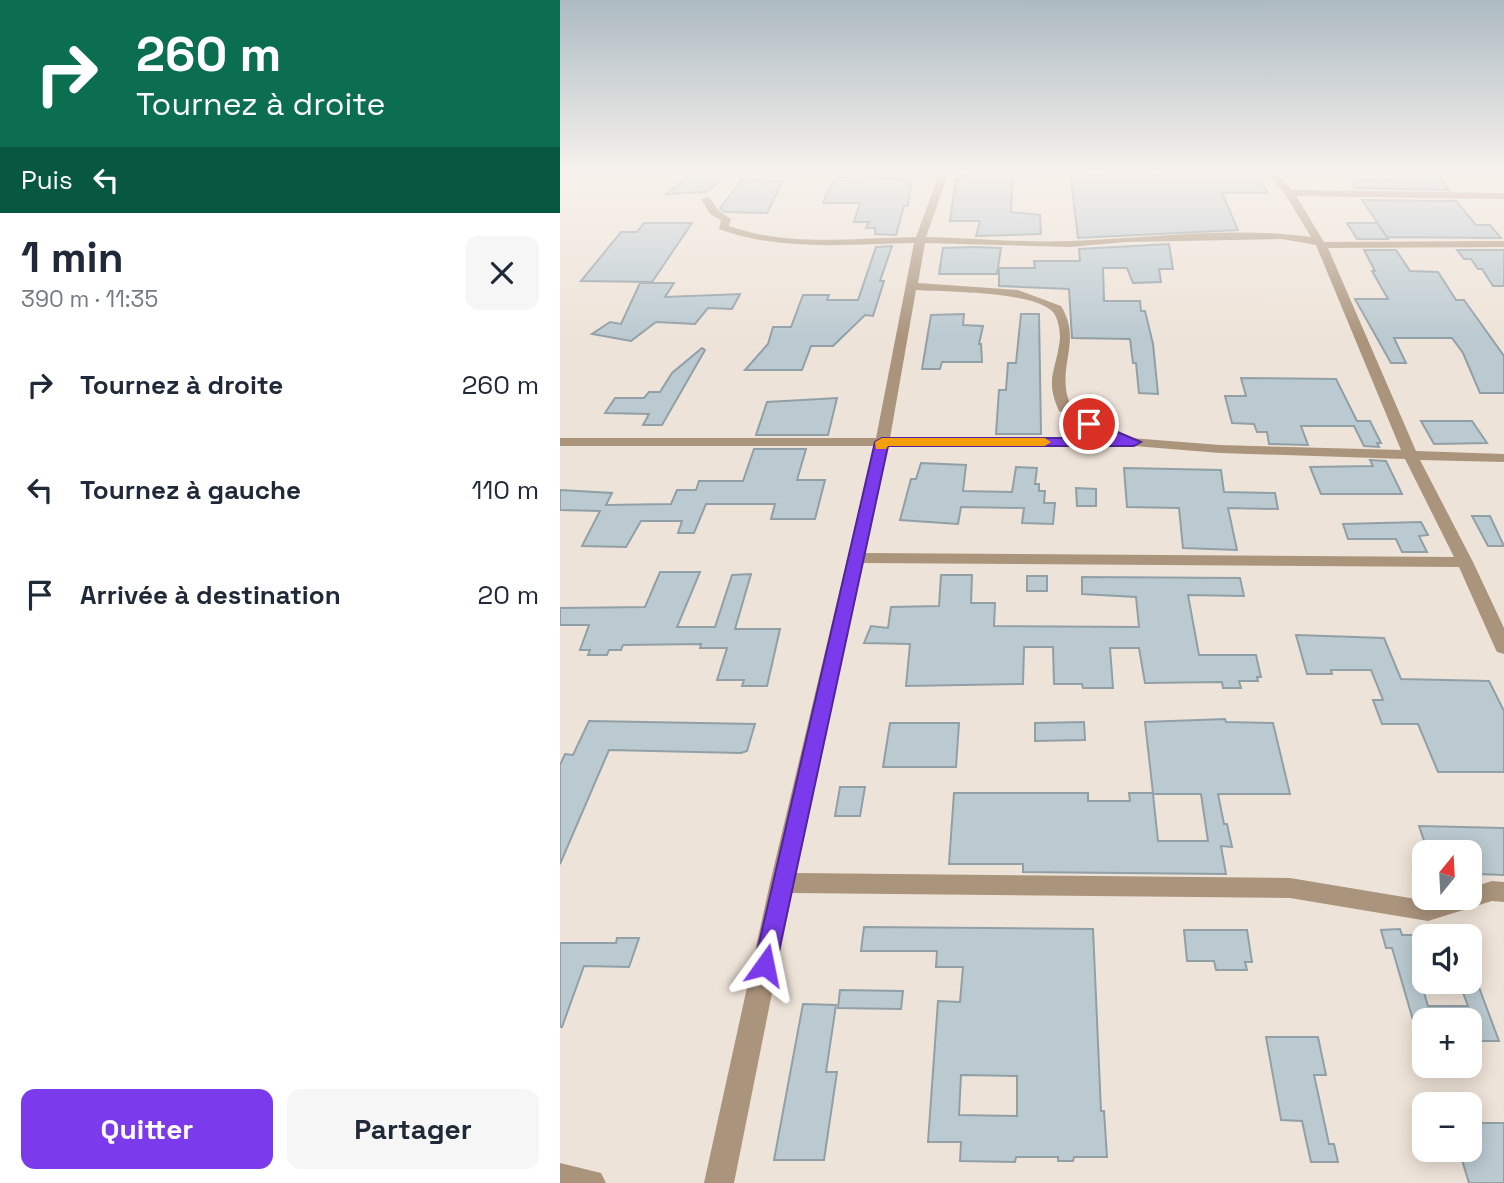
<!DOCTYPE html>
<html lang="fr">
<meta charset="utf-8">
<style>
:root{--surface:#fff;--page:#f6f6f7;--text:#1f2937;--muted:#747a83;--accent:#7c3aed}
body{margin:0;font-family:"Space Grotesk",sans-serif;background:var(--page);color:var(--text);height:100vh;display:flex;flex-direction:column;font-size:26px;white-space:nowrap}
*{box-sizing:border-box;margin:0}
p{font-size:23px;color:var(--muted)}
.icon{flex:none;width:38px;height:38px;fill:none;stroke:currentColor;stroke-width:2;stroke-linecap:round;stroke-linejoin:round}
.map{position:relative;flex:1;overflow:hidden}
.sheet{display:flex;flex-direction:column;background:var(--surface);width:560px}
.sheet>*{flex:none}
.top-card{background:#0b6e4f;color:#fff;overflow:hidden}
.needle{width:46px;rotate:18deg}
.buttons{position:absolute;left:852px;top:840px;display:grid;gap:14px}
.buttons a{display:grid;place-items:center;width:70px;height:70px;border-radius:14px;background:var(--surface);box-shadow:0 4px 18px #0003;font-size:35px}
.pin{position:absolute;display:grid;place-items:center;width:60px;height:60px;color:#fff;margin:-30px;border:4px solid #fff;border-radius:50%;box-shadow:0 2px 7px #0007}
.me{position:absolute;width:77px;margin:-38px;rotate:12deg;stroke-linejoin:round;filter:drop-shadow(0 0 5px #0008)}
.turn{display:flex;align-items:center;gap:24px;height:147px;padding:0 21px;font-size:32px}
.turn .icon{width:91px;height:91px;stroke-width:2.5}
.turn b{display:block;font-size:49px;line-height:60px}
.then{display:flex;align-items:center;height:66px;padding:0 21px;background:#0003;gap:14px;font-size:26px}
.round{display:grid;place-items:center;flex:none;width:74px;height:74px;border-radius:14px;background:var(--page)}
.head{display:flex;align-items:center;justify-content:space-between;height:119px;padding:0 21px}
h1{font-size:42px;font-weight:700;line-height:52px}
.primary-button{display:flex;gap:14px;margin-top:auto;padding:14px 21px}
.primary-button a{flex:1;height:80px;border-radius:14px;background:var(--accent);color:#fff;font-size:28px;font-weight:700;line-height:80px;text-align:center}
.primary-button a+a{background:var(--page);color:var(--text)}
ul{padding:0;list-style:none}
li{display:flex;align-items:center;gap:21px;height:105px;padding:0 21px}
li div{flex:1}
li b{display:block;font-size:26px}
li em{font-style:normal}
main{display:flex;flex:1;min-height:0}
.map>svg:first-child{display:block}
</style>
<main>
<section class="sheet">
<div class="top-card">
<div class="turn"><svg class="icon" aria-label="right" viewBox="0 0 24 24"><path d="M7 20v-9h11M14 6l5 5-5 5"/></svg><div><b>260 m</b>Tournez à droite</div></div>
<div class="then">Puis<svg class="icon" aria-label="left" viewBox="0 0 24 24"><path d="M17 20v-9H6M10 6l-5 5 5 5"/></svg></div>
</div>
<div class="head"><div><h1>1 min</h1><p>390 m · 11:35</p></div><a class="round"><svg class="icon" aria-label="close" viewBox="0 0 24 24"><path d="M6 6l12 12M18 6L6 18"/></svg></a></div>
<ul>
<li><svg class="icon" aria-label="right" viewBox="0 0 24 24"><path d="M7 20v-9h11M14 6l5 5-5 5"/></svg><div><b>Tournez à droite</b></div><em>260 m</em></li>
<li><svg class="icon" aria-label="left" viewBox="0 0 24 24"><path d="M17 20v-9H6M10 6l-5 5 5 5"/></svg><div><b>Tournez à gauche</b></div><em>110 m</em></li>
<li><svg class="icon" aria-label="arrive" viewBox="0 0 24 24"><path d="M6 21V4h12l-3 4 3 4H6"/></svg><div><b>Arrivée à destination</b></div><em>20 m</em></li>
</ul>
<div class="primary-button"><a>Quitter</a><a>Partager</a></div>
</section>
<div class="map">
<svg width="944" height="1183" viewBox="0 0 944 1183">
<rect width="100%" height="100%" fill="#eee3d8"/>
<!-- building -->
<path fill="#bbcad1" stroke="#919fa7" stroke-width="2" fill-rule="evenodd" d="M133,172H172L146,192L106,194Z
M453,172L451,212L480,215L481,234L416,236L420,221H390L396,179H400L401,173Z
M510,172L596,174L595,172H696L708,193H662L678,230L518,238Z
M842,172H872L879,175L889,190L795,188L791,179L847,180Z
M278,177L352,179L348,206H344L336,235L315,234V228H306L309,222H294L300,203H263L269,189Z
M182,180L223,181L207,213L165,212L160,208Z
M802,200L896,201L916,225H930L941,238L827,237Z
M84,223H132L92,282L21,281L61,232H77Z
M787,223H817L828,239H797Z
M609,244L613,269H599L601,282L573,283L567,268H543L544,301H580L581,311H585L593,344L598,394L579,393L576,363H573L570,339L512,338L509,289L439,286V268H475L474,261H520L519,249Z
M332,246L320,281H324L313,316L305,315L273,346H251L242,370H185L208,344L213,327H231L243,295H269L267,300H298L316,247Z
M414,247L441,248L437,274H379L383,248Z
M804,250H836L850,271L878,272L896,300H904L944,356V393H920L903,353L892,338H834L846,363H831L795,299H828L812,271H815Z
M897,250H944V286H933L922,269H918L911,259H904Z
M80,283H114L105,297L180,294L172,309L148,308L135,324L96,322L71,341L32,334L50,322L61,324Z
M404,314L403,325L423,326L419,344H421L422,362H382L380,369H362L371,315Z
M461,314H479L481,434H436L439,390H446L448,363H456Z
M142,348L145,350L102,425H83L89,414L45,413L55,398H84L89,392H100L112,373Z
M681,378L776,379L797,421H810L821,443H817L819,447L804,446L794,426H741L748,445L709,444L707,432H697L694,424L672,423L665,396H686Z
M277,398L268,435H196L207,402Z
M861,421H912L927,443L874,444Z
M194,449H246L237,480H265L255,519H211L215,504H146L134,533H118L122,521H81L66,547L22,546L40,511L0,510V490L52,493L46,505L111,504L117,490H136L139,481H183Z
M810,460L826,461L842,494H761L750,467L813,466Z
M361,463L406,465L403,491L452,492L456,467L477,468L475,484H479V491H485L484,503H495L493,524L462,523L464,508L401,507L398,524L340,520L351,479H356Z
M564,468L661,470L664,492L715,493L718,509L668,508L677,550L623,548L619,508L567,507Z
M516,488L536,489V506H517Z
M912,516H930L944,546H928Z
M861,522L868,535L859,536L867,552H842L836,539H788L783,524Z
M100,572H140L117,627H155L172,575L191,574L175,629H220L207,686H182L184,680H157L167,648H140L141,644L63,645L61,650H49L47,655H28L30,650H20L29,625H0V608L85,607Z
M381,575H412L411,603H435L434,626L579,627L576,597L522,594V577L680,578L684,596L628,595L639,655H696L701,677H697L698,681H679L681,688H663L662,682L585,683L579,648H550L553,688H523L522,684H494L493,647H464L463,684L346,686L350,644L304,643L311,626L328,628L331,607L379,606Z
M467,576H487V591H467Z
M736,635L824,638L841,679L929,681L944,711V772H878L858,724H822L813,700H823L811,670H771L772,674H747Z
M665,719L666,722L713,723L730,794H658L664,824H667L672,847L661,846L666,874L463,872V864H389L394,793H528V801H570L569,793H593L585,722ZM593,794H641L648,841H598Z
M29,721L195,724L187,751L181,753L49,750L0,864V765L5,754L13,755Z
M524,722L525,740L475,741V723Z
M330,723H399L396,767H323Z
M280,787H305L300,816H275Z
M859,826L944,828V875L918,874L910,852H868Z
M304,927L533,929L541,1111H544L547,1157H514L513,1161H498V1157H456L455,1162L400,1161L401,1142H368L378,1001L400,1002L403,967H376L377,951H301ZM401,1075L457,1076V1116L399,1115Z
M840,929L842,935H864V969H857L868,1006H908L899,982H917L939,1041H910V1020H853L832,948H826L821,930Z
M624,930H687L692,962H685L687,970H656L654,961H627Z
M57,938H79L69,967L24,966L2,1027H0V943H56Z
M280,990L343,991L341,1009L278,1008Z
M243,1004L276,1005L266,1072H277L264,1160H214Z
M706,1037H758L766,1075H754L769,1144H774L778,1162H751L742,1121L721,1120Z
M910,1123H944V1183H909L899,1150H910Z"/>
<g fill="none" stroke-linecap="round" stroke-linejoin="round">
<!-- minor -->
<path fill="#aa947c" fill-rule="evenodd" d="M380,172H389L366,237C414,238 463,243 511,241C590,238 672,226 751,237L725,194L706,172H715L732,190L944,193V199L736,196L764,242L944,241V247L768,248L856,451L944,454V462L860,460L913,562L944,628V654L937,652L935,648L899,567L303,563L236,873L730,878L868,901L878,898H910V888L932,881L944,882V902L932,901L868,921L730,898L232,893L174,1183H144L210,883L314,446H0V438H316L354,243C289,244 221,252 159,229L161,220L150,214L141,199L149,197L158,210L171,219L169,226C227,247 294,238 356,237ZM722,239L756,245L841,450L660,445L571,438L512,408C493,370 524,343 501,306L458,290L358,283L365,243L510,247L566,242ZM356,290C387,292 473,291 493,312C498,318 500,330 500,338C497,370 484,378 499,411L551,438H330ZM328,446H574L660,453L845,459L894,557L305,553Z
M0,1163L41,1173L46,1183H0Z"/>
</g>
<!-- sky -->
<linearGradient id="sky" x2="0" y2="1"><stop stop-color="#adbac2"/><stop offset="0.51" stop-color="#f7f2ed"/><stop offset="1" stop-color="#f7f2ed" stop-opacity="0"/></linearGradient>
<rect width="944" height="337" fill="url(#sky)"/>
<!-- route -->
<path fill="#7c3aed" stroke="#51269a" stroke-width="2" d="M529,420L581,442L574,446H328L216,965L213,972L205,975L197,972L194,965L315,442L322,438H553L524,427V421Z"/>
<!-- slow -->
<path fill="#f59e0b" d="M322,438H485L491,442L485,446H328L326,449H316L315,442Z"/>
</svg>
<div class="buttons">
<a><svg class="needle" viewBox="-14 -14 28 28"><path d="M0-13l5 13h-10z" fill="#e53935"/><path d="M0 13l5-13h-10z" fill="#747a83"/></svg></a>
<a><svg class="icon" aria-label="sound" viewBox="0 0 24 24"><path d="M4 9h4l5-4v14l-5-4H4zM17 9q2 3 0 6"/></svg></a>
<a>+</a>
<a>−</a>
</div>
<div class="pin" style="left:529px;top:424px;background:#d93025"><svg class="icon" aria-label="arrive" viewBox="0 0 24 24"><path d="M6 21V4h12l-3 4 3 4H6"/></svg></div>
<svg class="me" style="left:205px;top:965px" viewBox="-20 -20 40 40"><path d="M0-17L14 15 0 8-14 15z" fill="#7c3aed" stroke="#fff" stroke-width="4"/></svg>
</div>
</main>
